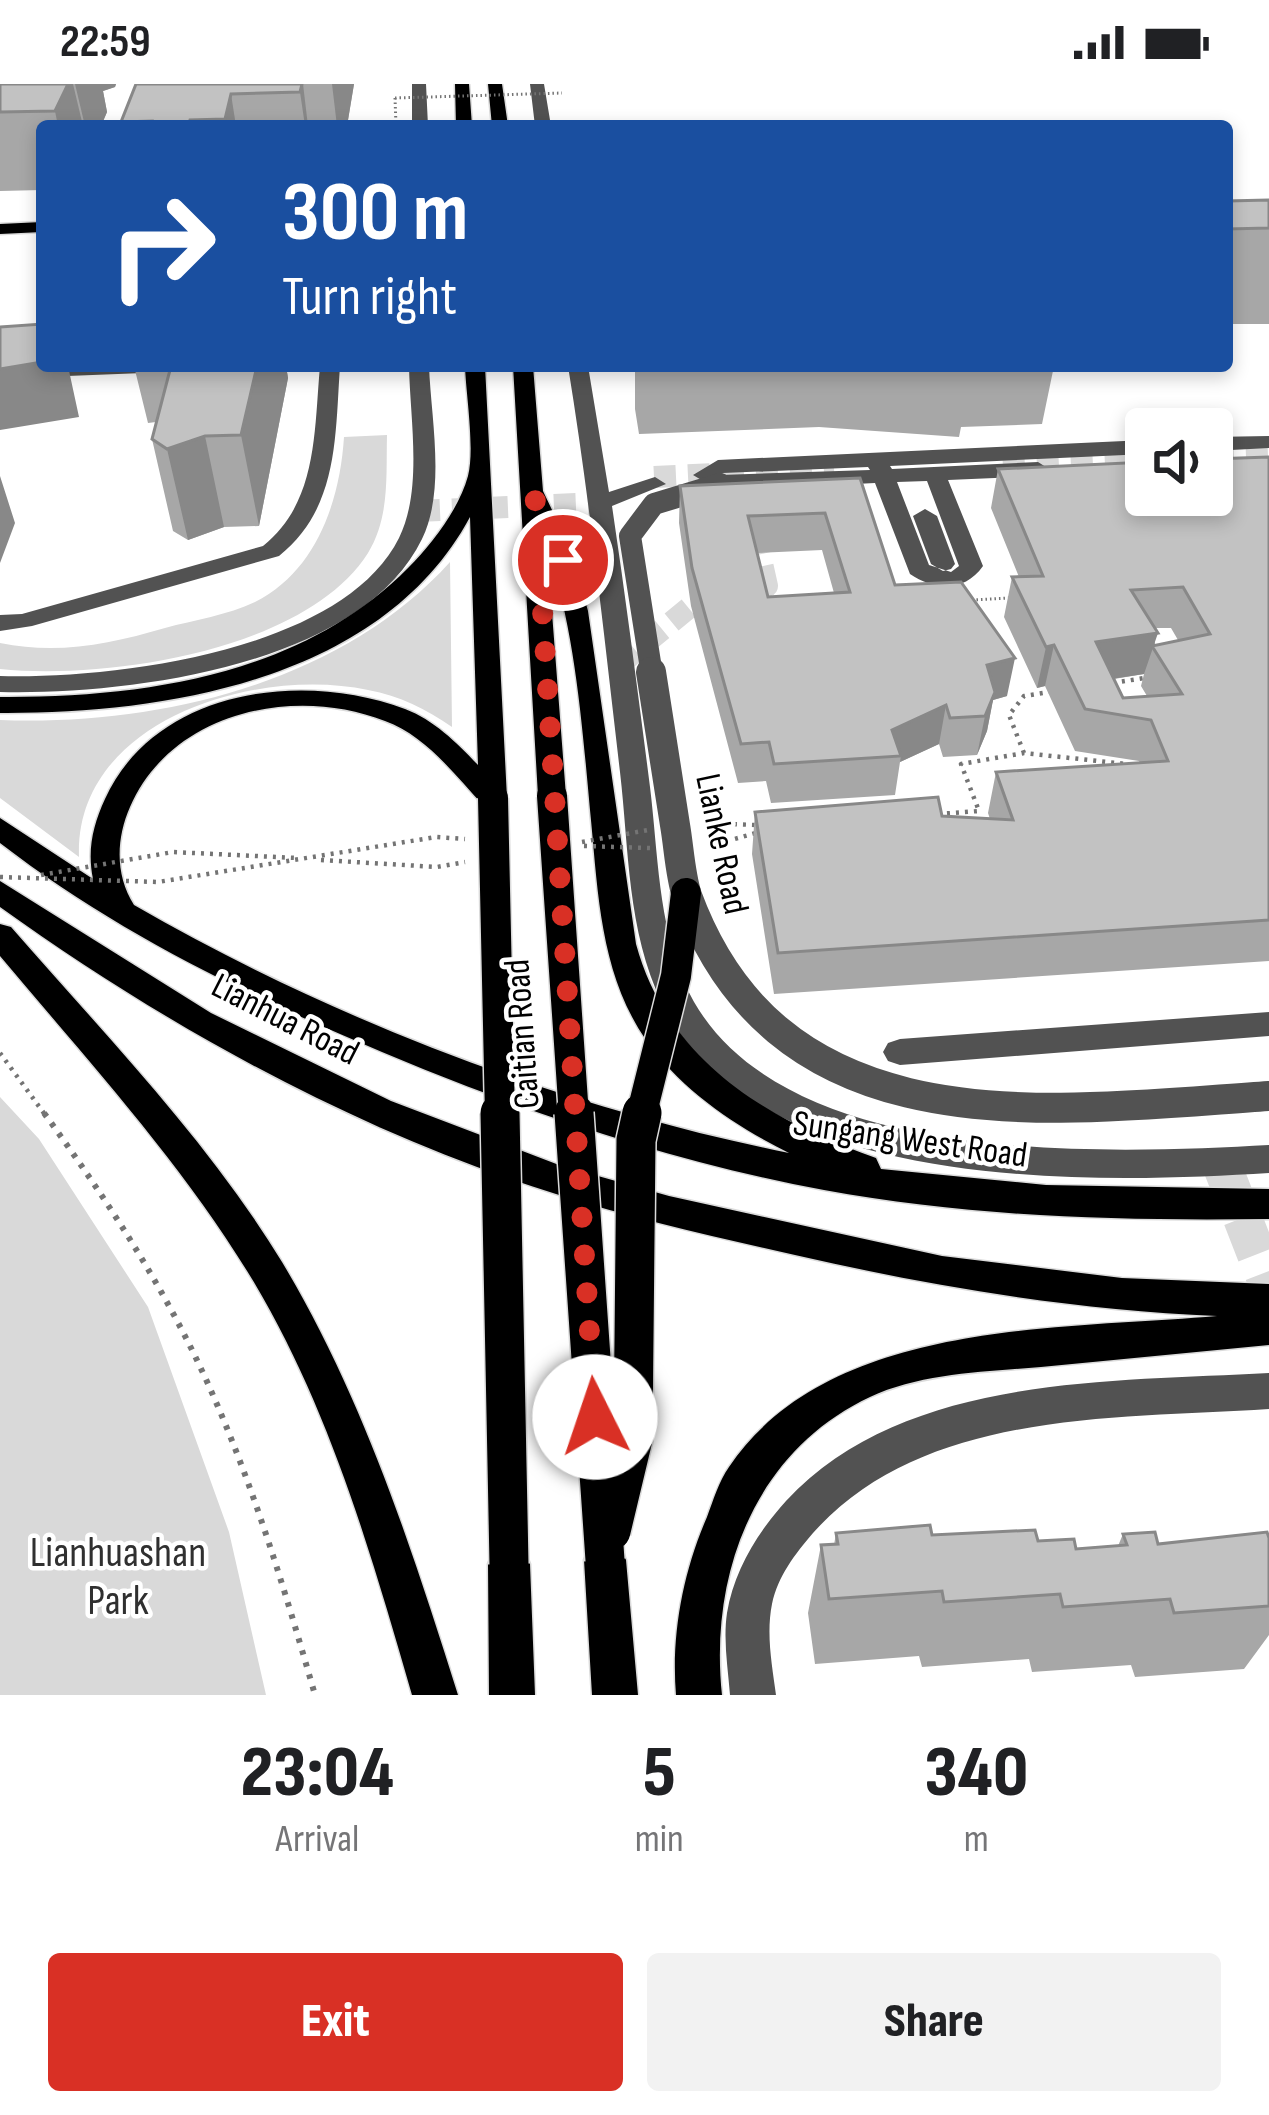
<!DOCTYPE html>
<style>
:root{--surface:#fff;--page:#f2f2f2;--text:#202124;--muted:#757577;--accent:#d93025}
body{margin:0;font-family:"Sofia Sans Condensed",sans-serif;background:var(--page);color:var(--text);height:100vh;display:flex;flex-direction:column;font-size:45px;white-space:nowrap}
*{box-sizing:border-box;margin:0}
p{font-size:39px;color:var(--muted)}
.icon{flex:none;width:66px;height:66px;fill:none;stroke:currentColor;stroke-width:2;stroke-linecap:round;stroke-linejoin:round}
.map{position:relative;height:1611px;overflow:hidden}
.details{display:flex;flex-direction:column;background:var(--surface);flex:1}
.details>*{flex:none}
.top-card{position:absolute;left:36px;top:36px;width:1197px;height:252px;border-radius:12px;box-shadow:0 6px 18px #0003;background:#1a4fa0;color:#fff;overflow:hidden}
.controls{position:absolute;left:1125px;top:324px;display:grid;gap:24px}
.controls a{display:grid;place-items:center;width:108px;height:108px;border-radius:12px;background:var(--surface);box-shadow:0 6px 18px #0003;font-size:60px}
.pin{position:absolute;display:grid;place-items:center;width:102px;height:102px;color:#fff;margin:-51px;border:6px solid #fff;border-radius:50%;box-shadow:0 3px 12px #0007}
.me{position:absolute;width:132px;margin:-66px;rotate:356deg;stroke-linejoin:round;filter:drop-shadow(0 0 9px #0008)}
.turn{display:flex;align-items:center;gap:42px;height:252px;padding:0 48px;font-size:54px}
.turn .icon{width:156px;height:156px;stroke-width:2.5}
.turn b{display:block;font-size:84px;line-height:102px}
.eta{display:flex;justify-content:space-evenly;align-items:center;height:204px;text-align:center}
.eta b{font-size:72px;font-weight:800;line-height:84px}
.cta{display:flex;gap:24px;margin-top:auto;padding:24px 48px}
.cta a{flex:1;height:138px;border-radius:12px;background:var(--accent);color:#fff;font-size:48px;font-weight:800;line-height:138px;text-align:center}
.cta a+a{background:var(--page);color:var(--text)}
.status{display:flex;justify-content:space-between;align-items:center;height:84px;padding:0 60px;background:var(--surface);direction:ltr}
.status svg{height:33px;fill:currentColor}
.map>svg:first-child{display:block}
</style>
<div class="status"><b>22:59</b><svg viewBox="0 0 49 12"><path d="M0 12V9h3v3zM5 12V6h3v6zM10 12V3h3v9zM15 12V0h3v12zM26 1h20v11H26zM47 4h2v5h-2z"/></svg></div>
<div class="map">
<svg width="1269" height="1611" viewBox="0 0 1269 1611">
<rect width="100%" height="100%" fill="#fff"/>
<!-- green -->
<path fill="#d9d9d9" d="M387,351C386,391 390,433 368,469C306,567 106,596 0,585V559C58,571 110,560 165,544C194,536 228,531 255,518C317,487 340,416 344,353Z
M450,478L452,643C426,625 400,612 368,606C257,582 74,636 79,773L0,714V636C158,642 341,599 450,478Z
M0,1013L39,1055L148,1223L229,1448L266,1611H0Z"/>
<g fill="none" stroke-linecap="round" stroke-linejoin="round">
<!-- minor-tunnel-far1 -->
<path stroke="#d9d9d9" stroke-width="22" stroke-dasharray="22 12" stroke-linecap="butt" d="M1212,374L1269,372
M1003,384L1146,377
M654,393L834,384
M418,427L599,419
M619,581L691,522L767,502L751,430"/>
<!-- minor-tunnel -->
<path stroke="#d9d9d9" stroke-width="39" stroke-dasharray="39 20" stroke-linecap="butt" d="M1221,1079L1269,1202"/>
<defs>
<path id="major" d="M455,0H469L472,42H456Z
M488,0H502L508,42H492Z
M42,138V148L0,150V140Z
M465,282H485L507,714L503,721H483C454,690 426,652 385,637C294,601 171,628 130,723C116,755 115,791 134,821C335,937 562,1023 789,1069C735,1042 681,1006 646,956C599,888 598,805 590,726C582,639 575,546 547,463L566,712L552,721L538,712L513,282H533L543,407L572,468L588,527L636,860C668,977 767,1036 876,1074L881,1085L1046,1101L1269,1105V1135C1120,1137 971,1133 824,1106C658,1075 495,1018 340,950C219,898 104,839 0,759V734L93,795C87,766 93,741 105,715C155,605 302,586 405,625C434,636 457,659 478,681L470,433C383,595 167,630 0,629V613C144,614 302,591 408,484C432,460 459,425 468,392C475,365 466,311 465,282Z
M0,797L211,929L391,1017L559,1081L669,1112L942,1172L1122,1194L1269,1200V1261C1193,1268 1117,1276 1041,1283C985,1288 922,1289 870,1313C755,1367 709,1490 722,1611H676C671,1551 683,1488 707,1433C713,1417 719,1397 729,1383C829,1235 1059,1246 1217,1232C1073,1226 935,1203 795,1171C715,1153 635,1135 556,1110C357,1048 169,944 0,823Z
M0,840L11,843C105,951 207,1055 282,1178C363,1313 411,1462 458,1611H412C371,1469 329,1323 252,1195C181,1078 88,977 0,872Z
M605,1455L620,1461L626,1476L638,1611H592L584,1476L590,1461Z
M509,1459L524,1465L530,1480L535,1611H489L488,1480L494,1465Z"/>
</defs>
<!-- major casing -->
<use href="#major" stroke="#dbdbdb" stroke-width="3"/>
<!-- path-far2 -->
<path stroke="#747474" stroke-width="3" stroke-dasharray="1.5 3" stroke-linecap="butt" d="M395,14L396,41
M972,516L1009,514"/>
<!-- path-far1 -->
<path stroke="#747474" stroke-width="4.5" stroke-dasharray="3 6" stroke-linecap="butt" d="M1113,599L1144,594
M1024,669L1009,631L1024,612L1049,608
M938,730L979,727L961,680L1024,669L1126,680
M0,969L46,1032"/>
<!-- path -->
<path stroke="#747474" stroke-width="6" stroke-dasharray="4.5 8" stroke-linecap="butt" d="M44,1029C100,1106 153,1186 195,1272C247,1380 282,1496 315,1611"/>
<!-- minor -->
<path fill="#525252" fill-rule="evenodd" d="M412,0H426L428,42H412Z
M530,0H544L551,42H535Z
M12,282H179L169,288L16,294L0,300V286Z
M320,282H340C335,352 339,424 279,472L32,542L0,547V531L22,530L263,462C318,418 314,347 320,282Z
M409,282H429C431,335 446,406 422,455C360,583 125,611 0,608V592C112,595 342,568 399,454C423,405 410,335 409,282Z
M568,282H588L609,408L655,393L666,400L612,422C626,516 638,609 650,703C658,768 658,839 685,900C767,1085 1102,1070 1269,1061V1089C1090,1100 756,1110 662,919C627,847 629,765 620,688C604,552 590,417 568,282Z
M1269,352V364L1212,367V353Z
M1146,356V370L890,382L892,385L1038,378L1049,385L1038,392L948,396L983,482C965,508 935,507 910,490L875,399L720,407L693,391L718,376ZM868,383L870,386L720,391L723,389ZM927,397L959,482L951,488L929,481L897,398Z
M925,425L937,432L955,480L951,485L943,487L931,480L913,432Z
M1269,928V952L900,981L888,977L883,968L888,959L900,955Z
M1269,1289V1325C1116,1335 924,1325 813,1449C795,1470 778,1492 772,1520C766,1550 772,1581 776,1611H730C728,1584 723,1556 727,1529C734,1486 758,1448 786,1417C904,1290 1110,1298 1269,1289Z"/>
<!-- major -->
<use href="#major" fill="#000" fill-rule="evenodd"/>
<defs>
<path id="major-bridge-far1" d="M552,712L574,1032
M493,714L500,1032
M641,1032L676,892L686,809"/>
<path id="major-bridge" d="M500,1029L509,1480
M574,1029L605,1476
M611,1447L633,1355L636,1056L642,1029"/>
</defs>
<!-- major-bridge-far1 casing -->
<use href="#major-bridge-far1" stroke="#dbdbdb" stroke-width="33" stroke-linecap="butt"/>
<!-- major-bridge casing -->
<use href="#major-bridge" stroke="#dbdbdb" stroke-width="42" stroke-linecap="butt"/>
<!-- path-bridge-far1 -->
<path stroke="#747474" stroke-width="3" stroke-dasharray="1.5 3" stroke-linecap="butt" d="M395,14L562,9"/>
<!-- path-bridge -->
<path stroke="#747474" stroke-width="4.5" stroke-dasharray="3 6" stroke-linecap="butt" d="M707,739L755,741
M582,758L648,746
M584,762L650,764
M709,762L756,749
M321,776L437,783L465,778
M41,791L173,768L297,774
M0,793L158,798L436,753L465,755"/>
<!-- minor-bridge-far1 -->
<path stroke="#525252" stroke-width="22" d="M652,591L630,452L654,420L720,400"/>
<!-- minor-bridge -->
<path stroke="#525252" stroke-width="30" d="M651,588C659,639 667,690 675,741C679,764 680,790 687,812C781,1068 1049,1027 1269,1012"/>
<!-- major-bridge-far1 -->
<use href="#major-bridge-far1" stroke="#000" stroke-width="30"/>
<!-- major-bridge -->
<use href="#major-bridge" stroke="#000" stroke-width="39"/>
</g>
<!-- wall -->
<path fill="#a7a7a7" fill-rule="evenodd" d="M0,0H116L115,3L103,7L107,28L101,42H42V106L0,107Z
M136,0H354L347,42H122L121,38Z
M1269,116V240H1227V117Z
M134,282H286L288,294L259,442L224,443L188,456L173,447L152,355L156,338L148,339Z
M635,282H1054L1042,340L961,343L959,353L819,343L639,350L635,325Z
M1269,373V877L774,910L752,770L755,728L990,735L988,729L996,688L1140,679L1139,677L1075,667L1045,602L1037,604L1004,533L1012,493H1019L991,424L998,385ZM1155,544H1171L1178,556L1155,561ZM1144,590L1141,602L1147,612L1123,614L1114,595Z
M860,394L895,501L1007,612L993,616L987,647L977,671L943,673L939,660L900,678L895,711L771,719L766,697L738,699L691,522L679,439L680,402ZM822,466L834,509L768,513L757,469Z
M836,1449L932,1451L1038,1457L1076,1465L1118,1462L1123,1450L1158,1460L1269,1454V1551L1244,1585L1135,1593L1131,1581L1032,1588L1029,1575L922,1583L919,1572L815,1580L808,1529L821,1461H834Z"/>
<!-- shaded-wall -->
<path fill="#888" d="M68,0H73L83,42H58L55,27Z
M75,0H116L115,3L103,7L107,28L101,42H85Z
M303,0L308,42H305L300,8Z
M332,0H354L347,42H337Z
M231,10L236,42H226L225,35Z
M42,278V282H68L79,333L0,346V285Z
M257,282H286L288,294L259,442L241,351Z
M205,352L224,443L188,456L167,365Z
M0,392L15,439L0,479Z
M1158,549L1144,590L1085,599L1096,558Z
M1054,561L1045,602L1037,604L1046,563Z
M1015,574L1007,612L993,616L987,647L977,671L985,632L987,581Z
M946,621L939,660L900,678L901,672L892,646Z"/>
<!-- building -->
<path fill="#c2c2c2" stroke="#888" stroke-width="3" fill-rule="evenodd" d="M0,0H68L55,27L0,28Z
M136,0H302L300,8L231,10L225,35L190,36L188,42H151L152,37L121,38Z
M1269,116V144L1227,145V117Z
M42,240V278L0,285V243Z
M171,282H257L241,351L205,352L167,365L152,355Z
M1269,373V836L778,869L755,728L938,713L942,732L1013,736L996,688L1168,677L1151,636L1085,625L1054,561L1046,563L1012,493L1043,492L998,385L1146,378V411H1212V375ZM1183,503L1210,550L1152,562L1182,610L1123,614L1096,558L1158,549L1131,506Z
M860,394L895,501L961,498L1015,574L987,581L995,608L985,632L950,634L946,621L892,646L901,672L774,680L769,658L741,660L692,484L680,402ZM825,429L850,508L768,513L748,432Z
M930,1441L932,1451L1035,1446L1038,1457L1074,1455L1076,1465L1127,1461L1123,1450L1155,1448L1158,1460L1267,1448L1269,1454V1522L1174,1529L1170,1515L1063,1523L1060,1510L944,1518L942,1507L829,1515L821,1461L838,1460L836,1449Z"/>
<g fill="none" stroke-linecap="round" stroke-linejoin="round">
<!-- route -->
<path stroke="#d93025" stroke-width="21" stroke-dasharray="0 37.8" d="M563,476L557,447L535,412L595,1333"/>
</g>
<g text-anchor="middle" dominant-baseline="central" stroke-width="9" stroke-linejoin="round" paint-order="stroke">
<!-- street labels -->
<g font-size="36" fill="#000" stroke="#fff">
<text transform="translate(721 760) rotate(78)">Lianke Road</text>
<text transform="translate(285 936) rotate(27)">Lianhua Road</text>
<text transform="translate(523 950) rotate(-94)">Caitian Road</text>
<text transform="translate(910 1056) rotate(8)">Sungang West Road</text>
</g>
<!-- near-park labels -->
<g font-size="42" fill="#303030" stroke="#fff">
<text x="118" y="1469">Lianhuashan<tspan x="118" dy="48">Park</tspan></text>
</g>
</g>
</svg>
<div class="controls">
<a><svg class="icon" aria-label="sound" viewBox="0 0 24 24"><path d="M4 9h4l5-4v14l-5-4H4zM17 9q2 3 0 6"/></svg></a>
</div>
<div class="pin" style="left:563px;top:476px;background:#d93025"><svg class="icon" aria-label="arrive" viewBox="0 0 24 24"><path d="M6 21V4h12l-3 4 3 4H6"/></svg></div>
<svg class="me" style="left:595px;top:1333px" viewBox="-20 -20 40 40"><circle r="19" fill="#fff"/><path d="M0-13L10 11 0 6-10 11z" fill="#d93025"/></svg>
<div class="top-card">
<div class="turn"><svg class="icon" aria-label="right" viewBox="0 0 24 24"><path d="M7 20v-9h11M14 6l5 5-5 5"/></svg><div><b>300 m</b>Turn right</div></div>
</div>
</div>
<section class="details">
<div class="eta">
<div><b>23:04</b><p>Arrival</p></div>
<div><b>5</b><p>min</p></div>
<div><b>340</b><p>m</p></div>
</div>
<div class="cta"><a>Exit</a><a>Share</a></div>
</section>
